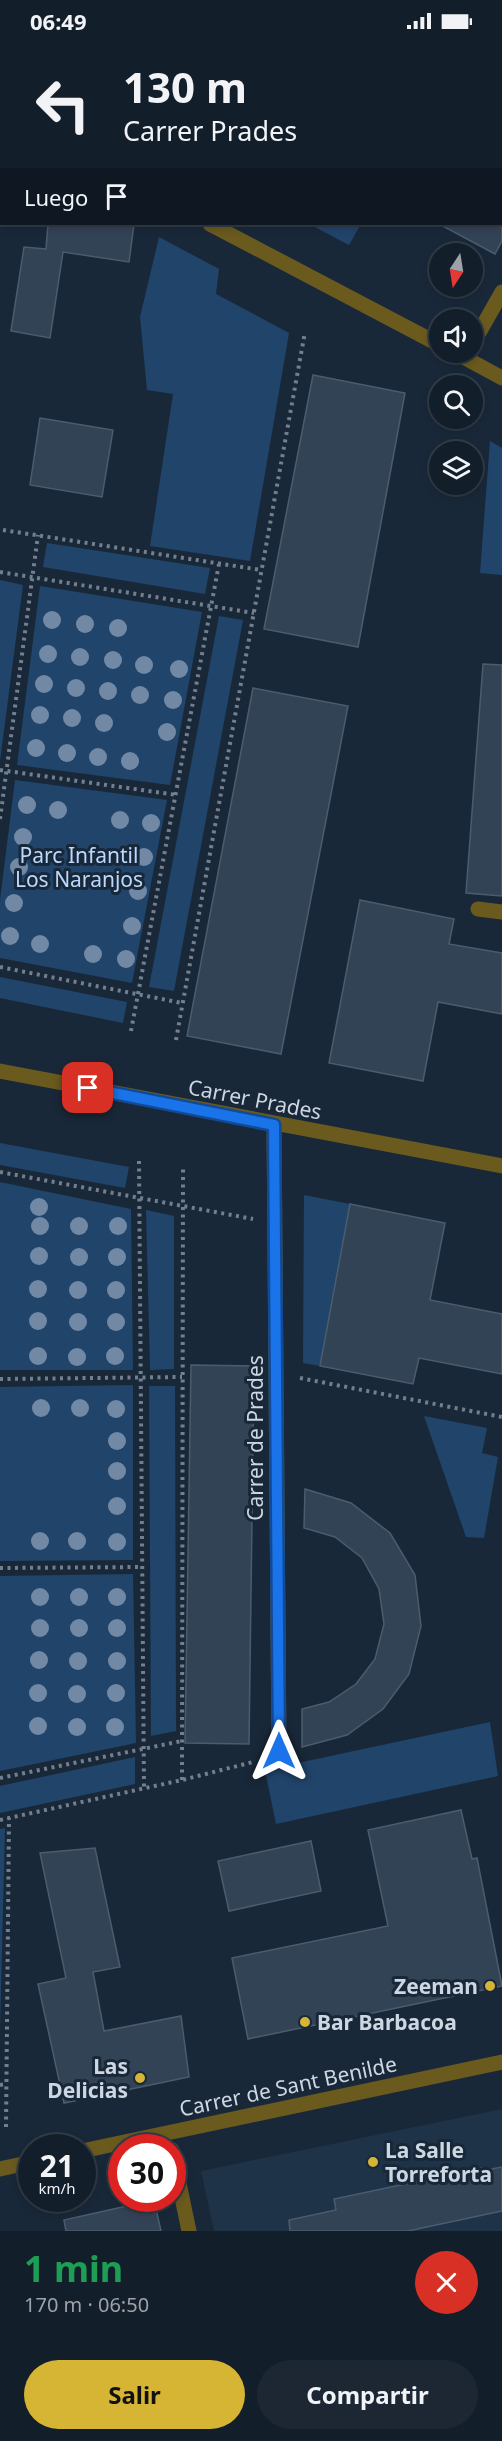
<!DOCTYPE html>
<html lang="es">
<meta charset="utf-8">
<style>
:root{--surface:#131e2b;--page:#1c2733;--text:#f1f3f6;--muted:#9da2a9;--line:#323c47;--accent:#d6b534}
body{margin:0;font-family:"Noto Sans",sans-serif;background:var(--page);color:var(--text);height:100vh;display:flex;flex-direction:column;font-size:22px;white-space:nowrap}
*{box-sizing:border-box;margin:0}
p{font-size:20px;color:var(--muted)}
.icon{flex:none;width:33px;height:33px;fill:none;stroke:currentColor;stroke-width:2;stroke-linecap:round;stroke-linejoin:round}
.map{position:relative;height:2189px;overflow:hidden}
.panel{display:flex;flex-direction:column;background:var(--surface);flex:1}
.panel>*{flex:none}
.banner{position:absolute;left:0px;top:0px;width:502px;height:183px;box-shadow:0 3px 9px #0003,0 0 0 2px var(--line);background:#131e2b;color:var(--text);overflow:hidden}
.needle{width:39px;rotate:192deg}
.controls{position:absolute;left:429px;top:201px;display:grid;gap:12px}
.controls a{display:grid;place-items:center;width:54px;height:54px;border-radius:50%;background:var(--surface);box-shadow:0 3px 9px #0003,0 0 0 2px var(--line);font-size:30px}
.speed{position:absolute;left:18px;top:2092px;display:flex;gap:12px;font-size:30px;font-weight:700;text-align:center}
.speed>*{display:grid;place-content:center;width:78px;height:78px;border-radius:50%;background:var(--surface);box-shadow:0 3px 9px #0003,0 0 0 2px var(--line);line-height:1}
.speed small{font-size:15px;font-weight:400}
.speed .limit{border:9px solid #d22;background:#fff;color:#111}
.pin{position:absolute;display:grid;place-items:center;width:51px;height:51px;color:#fff;margin:-26px;border-radius:12px;box-shadow:0 3px 9px #0006}
.me{position:absolute;width:66px;margin:-33px;rotate:0deg;stroke-linejoin:round;filter:drop-shadow(0 0 4px #0008)}
.turn{display:flex;align-items:center;gap:21px;height:126px;padding:0 24px;font-size:27px}
.turn .icon{width:78px;height:78px;stroke-width:2.5}
.turn b{display:block;font-size:42px;line-height:51px}
.then{display:flex;align-items:center;height:57px;padding:0 24px;background:#0003;gap:12px;font-size:22px}
.round{display:grid;place-items:center;flex:none;width:63px;height:63px;border-radius:32px;background:var(--page)}
.summary{display:flex;align-items:center;justify-content:space-between;height:102px;padding:0 24px}
h1{font-size:36px;font-weight:700;line-height:45px;color:#1e9e55}
.cta{display:flex;gap:12px;margin-top:auto;padding:12px 24px}
.cta a{flex:1;height:69px;border-radius:36px;background:var(--accent);color:#111;font-size:24px;font-weight:700;line-height:69px;text-align:center}
.cta a+a{background:var(--page);color:var(--text)}
.status{display:flex;justify-content:space-between;align-items:center;height:42px;padding:0 30px;background:var(--surface);direction:ltr}
.status svg{height:16px;fill:currentColor}
.map>svg:first-child{display:block}
</style>
<div class="status"><b>06:49</b><svg viewBox="0 0 49 12"><path d="M0 12V9h3v3zM5 12V6h3v6zM10 12V3h3v9zM15 12V0h3v12zM26 1h20v11H26zM47 4h2v5h-2z"/></svg></div>
<div class="map">
<svg width="502" height="2189" viewBox="0 0 502 2189">
<rect width="100%" height="100%" fill="#192839"/>
<!-- built -->
<path fill="#1e3248" d="M502,2067V2189H214L201,2129Z"/>
<!-- green -->
<path fill="#21446a" d="M309,182H361L349,203Z
M159,195L219,227L216,252L289,291L250,519L150,504L173,352L147,348L140,275Z
M490,399L502,406V533L480,531Z
M47,501L210,526L205,552L43,525Z
M0,538L23,543L0,719Z
M40,544L202,570L170,743L17,723Z
M219,574L243,578L174,949L149,945Z
M15,738L167,758L132,941L0,916V858Z
M0,935L127,960L123,981L0,956Z
M0,1101L129,1125L125,1146L0,1123Z
M0,1140L131,1167L133,1328H0Z
M304,1153L350,1162L320,1324L303,1321Z
M146,1168L174,1174V1327L150,1328Z
M133,1343V1518L0,1519V1345Z
M149,1344H175L176,1689L151,1694Z
M424,1374L487,1386L482,1411L498,1415L484,1496L466,1495Z
M133,1532L136,1701L0,1729V1534Z
M490,1680L498,1734L276,1782L265,1728Z
M135,1715V1742L0,1771V1744Z
M5,1786L0,1988V1787Z"/>
<!-- building -->
<path fill="#334356" stroke="#4b5c6f" stroke-width="1.5" d="M48,182H134L129,220L63,210L50,296L11,289L24,205L46,207Z
M439,182H502V199L495,212Z
M313,333L405,351L358,605L264,587Z
M40,376L113,388L102,455L30,443Z
M483,622L502,623V854L466,851Z
M253,646L348,664L281,1012L187,994Z
M360,858L454,877L449,902L502,911V972L438,960L423,1039L329,1021Z
M350,1162L445,1181L430,1258L502,1272V1332L419,1316L413,1342L320,1324Z
M191,1323L254,1324L249,1702L185,1701Z
M305,1447L351,1461L390,1491L415,1533L421,1584L409,1632L383,1667L347,1693L302,1705V1667L329,1660L356,1642L375,1617L384,1582L379,1547L362,1516L335,1495L304,1486Z
M461,1768L472,1817L477,1816L502,1944L248,1997L232,1916L388,1884L368,1788Z
M311,1799L321,1849L229,1869L218,1819Z
M95,1806L120,1925L93,1930L104,1989L181,1974L189,2035L64,2061L38,1942L66,1936L40,1811Z
M502,2125V2169L408,2189H290L289,2178L336,2168L334,2157L481,2126V2129Z
M154,2158L161,2189H66L64,2178Z"/>
<g fill="none" stroke-linecap="round" stroke-linejoin="round">
<!-- path -->
<path stroke="#737f8d" stroke-width="4" stroke-dasharray="3 4.5" stroke-linecap="butt" d="M3,488L261,528
M0,530L254,571
M0,728L177,753
M0,777L38,493
M0,925L182,961
M131,989L219,522
M176,998L305,290
M139,1119L144,1747
M0,1130L253,1177
M300,1336L502,1375
M0,1337L182,1335
M0,1526L142,1525
M0,1736L182,1699
M182,1738L183,1127
M0,1778L182,1738L253,1720
M0,2043L7,2042
M6,2085L9,1776"/>
<!-- service -->
<path stroke="#6a5a1e" stroke-width="15" d="M478,867L502,870"/>
<!-- minor -->
<path stroke="#6a5a1e" stroke-width="15" d="M31,0V2
M0,41L2,42
M0,126L2,122
M210,182L440,303
M472,303L502,250
M454,310L502,336
M0,1029L502,1124
M274,1083L279,1709
M172,2108L189,2189
M82,2109L502,2020
M0,2127L32,2120"/>
</g>
<!-- trees -->
<g fill="#7289a5">
<circle cx="52" cy="578" r="9"/>
<circle cx="85" cy="582" r="9"/>
<circle cx="118" cy="586" r="9"/>
<circle cx="48" cy="612" r="9"/>
<circle cx="80" cy="615" r="9"/>
<circle cx="113" cy="618" r="9"/>
<circle cx="144" cy="623" r="9"/>
<circle cx="179" cy="627" r="9"/>
<circle cx="44" cy="642" r="9"/>
<circle cx="76" cy="646" r="9"/>
<circle cx="108" cy="649" r="9"/>
<circle cx="140" cy="653" r="9"/>
<circle cx="173" cy="658" r="9"/>
<circle cx="40" cy="673" r="9"/>
<circle cx="72" cy="676" r="9"/>
<circle cx="104" cy="681" r="9"/>
<circle cx="167" cy="690" r="9"/>
<circle cx="36" cy="706" r="9"/>
<circle cx="67" cy="711" r="9"/>
<circle cx="98" cy="715" r="9"/>
<circle cx="130" cy="719" r="9"/>
<circle cx="27" cy="763" r="9"/>
<circle cx="58" cy="768" r="9"/>
<circle cx="120" cy="778" r="9"/>
<circle cx="151" cy="781" r="9"/>
<circle cx="23" cy="795" r="9"/>
<circle cx="144" cy="815" r="9"/>
<circle cx="19" cy="825" r="9"/>
<circle cx="138" cy="849" r="9"/>
<circle cx="14" cy="861" r="9"/>
<circle cx="132" cy="884" r="9"/>
<circle cx="10" cy="894" r="9"/>
<circle cx="40" cy="902" r="9"/>
<circle cx="93" cy="912" r="9"/>
<circle cx="126" cy="917" r="9"/>
<circle cx="39" cy="1165" r="9"/>
<circle cx="40" cy="1184" r="9"/>
<circle cx="79" cy="1184" r="9"/>
<circle cx="118" cy="1184" r="9"/>
<circle cx="39" cy="1214" r="9"/>
<circle cx="79" cy="1215" r="9"/>
<circle cx="117" cy="1215" r="9"/>
<circle cx="38" cy="1247" r="9"/>
<circle cx="78" cy="1248" r="9"/>
<circle cx="116" cy="1248" r="9"/>
<circle cx="38" cy="1279" r="9"/>
<circle cx="78" cy="1280" r="9"/>
<circle cx="116" cy="1280" r="9"/>
<circle cx="38" cy="1314" r="9"/>
<circle cx="115" cy="1314" r="9"/>
<circle cx="77" cy="1315" r="9"/>
<circle cx="41" cy="1366" r="9"/>
<circle cx="80" cy="1366" r="9"/>
<circle cx="116" cy="1367" r="9"/>
<circle cx="117" cy="1399" r="9"/>
<circle cx="117" cy="1429" r="9"/>
<circle cx="117" cy="1464" r="9"/>
<circle cx="40" cy="1499" r="9"/>
<circle cx="77" cy="1499" r="9"/>
<circle cx="117" cy="1500" r="9"/>
<circle cx="40" cy="1555" r="9"/>
<circle cx="79" cy="1555" r="9"/>
<circle cx="117" cy="1555" r="9"/>
<circle cx="40" cy="1586" r="9"/>
<circle cx="79" cy="1586" r="9"/>
<circle cx="117" cy="1586" r="9"/>
<circle cx="39" cy="1618" r="9"/>
<circle cx="78" cy="1619" r="9"/>
<circle cx="117" cy="1619" r="9"/>
<circle cx="38" cy="1651" r="9"/>
<circle cx="116" cy="1651" r="9"/>
<circle cx="77" cy="1652" r="9"/>
<circle cx="38" cy="1684" r="9"/>
<circle cx="77" cy="1685" r="9"/>
<circle cx="115" cy="1685" r="9"/>
</g>
<g fill="none" stroke-linecap="round" stroke-linejoin="round">
<defs>
<path id="route" d="M88,1046L274,1083L279,1709"/>
</defs>
<!-- route casing -->
<use href="#route" stroke="#114b97" stroke-width="15"/>
<!-- route -->
<use href="#route" stroke="#1a73e8" stroke-width="10"/>
</g>
<!-- markers -->
<g fill="#d6b534" stroke="#192839" stroke-width="2">
<circle cx="490" cy="1944" r="6"/>
<circle cx="305" cy="1980" r="6"/>
<circle cx="140" cy="2036" r="6"/>
<circle cx="373" cy="2120" r="6"/>
</g>
<g text-anchor="middle" dominant-baseline="central" stroke-width="6" stroke-linejoin="round" paint-order="stroke">
<!-- park labels -->
<g font-size="21" fill="#bad9fd" stroke="#192839">
<text x="79" y="813">Parc Infantil<tspan x="79" dy="24">Los Naranjos</tspan></text>
</g>
<!-- street labels -->
<g font-size="21" fill="#cdd7e2" stroke="#192839">
<text transform="translate(255 1057) rotate(11)">Carrer Prades</text>
<text transform="translate(255 1396) rotate(-90)">Carrer de Prades</text>
<text transform="translate(288 2044) rotate(-12)">Carrer de Sant Benilde</text>
</g>
<!-- poi labels -->
<g font-size="21" font-weight="bold" fill="#cdd7e2" stroke="#192839" text-anchor="end">
<text x="478" y="1944">Zeeman</text>
<text x="317" y="1980" text-anchor="start">Bar Barbacoa</text>
<text x="128" y="2024">Las<tspan x="128" dy="24">Delicias</tspan></text>
<text x="385" y="2108" text-anchor="start">La Salle<tspan x="385" dy="24">Torreforta</tspan></text>
</g>
</g>
</svg>
<div class="controls">
<a><svg class="needle" viewBox="-14 -14 28 28"><path d="M0-13l5 13h-10z" fill="#e53935"/><path d="M0 13l5-13h-10z" fill="#9da2a9"/></svg></a>
<a><svg class="icon" aria-label="sound" viewBox="0 0 24 24"><path d="M4 9h4l5-4v14l-5-4H4zM17 9q2 3 0 6"/></svg></a>
<a><svg class="icon" aria-label="search" viewBox="0 0 24 24"><circle cx="10" cy="10" r="6"/><path d="M15 15l6 6"/></svg></a>
<a><svg class="icon" aria-label="layers" viewBox="0 0 24 24"><path d="M12 4l9 5-9 5-9-5zM3 14l9 5 9-5"/></svg></a>
</div>
<div class="speed"><div>21<small>km/h</small></div><div class="limit">30</div></div>
<div class="pin" style="left:88px;top:1046px;background:#d93025"><svg class="icon" aria-label="arrive" viewBox="0 0 24 24"><path d="M6 21V4h12l-3 4 3 4H6"/></svg></div>
<svg class="me" style="left:279px;top:1709px" viewBox="-20 -20 40 40"><path d="M0-17L14 15 0 8-14 15z" fill="#1a73e8" stroke="#fff" stroke-width="4"/></svg>
<div class="banner">
<div class="turn"><svg class="icon" aria-label="left" viewBox="0 0 24 24"><path d="M17 20v-9H6M10 6l-5 5 5 5"/></svg><div><b>130 m</b>Carrer Prades</div></div>
<div class="then">Luego<svg class="icon" aria-label="arrive" viewBox="0 0 24 24"><path d="M6 21V4h12l-3 4 3 4H6"/></svg></div>
</div>
</div>
<section class="panel">
<div class="summary"><div><h1>1 min</h1><p>170 m · 06:50</p></div><a class="round" style="background:#d93025;color:#fff"><svg class="icon" aria-label="close" viewBox="0 0 24 24"><path d="M6 6l12 12M18 6L6 18"/></svg></a></div>
<div class="cta"><a>Salir</a><a>Compartir</a></div>
</section>
